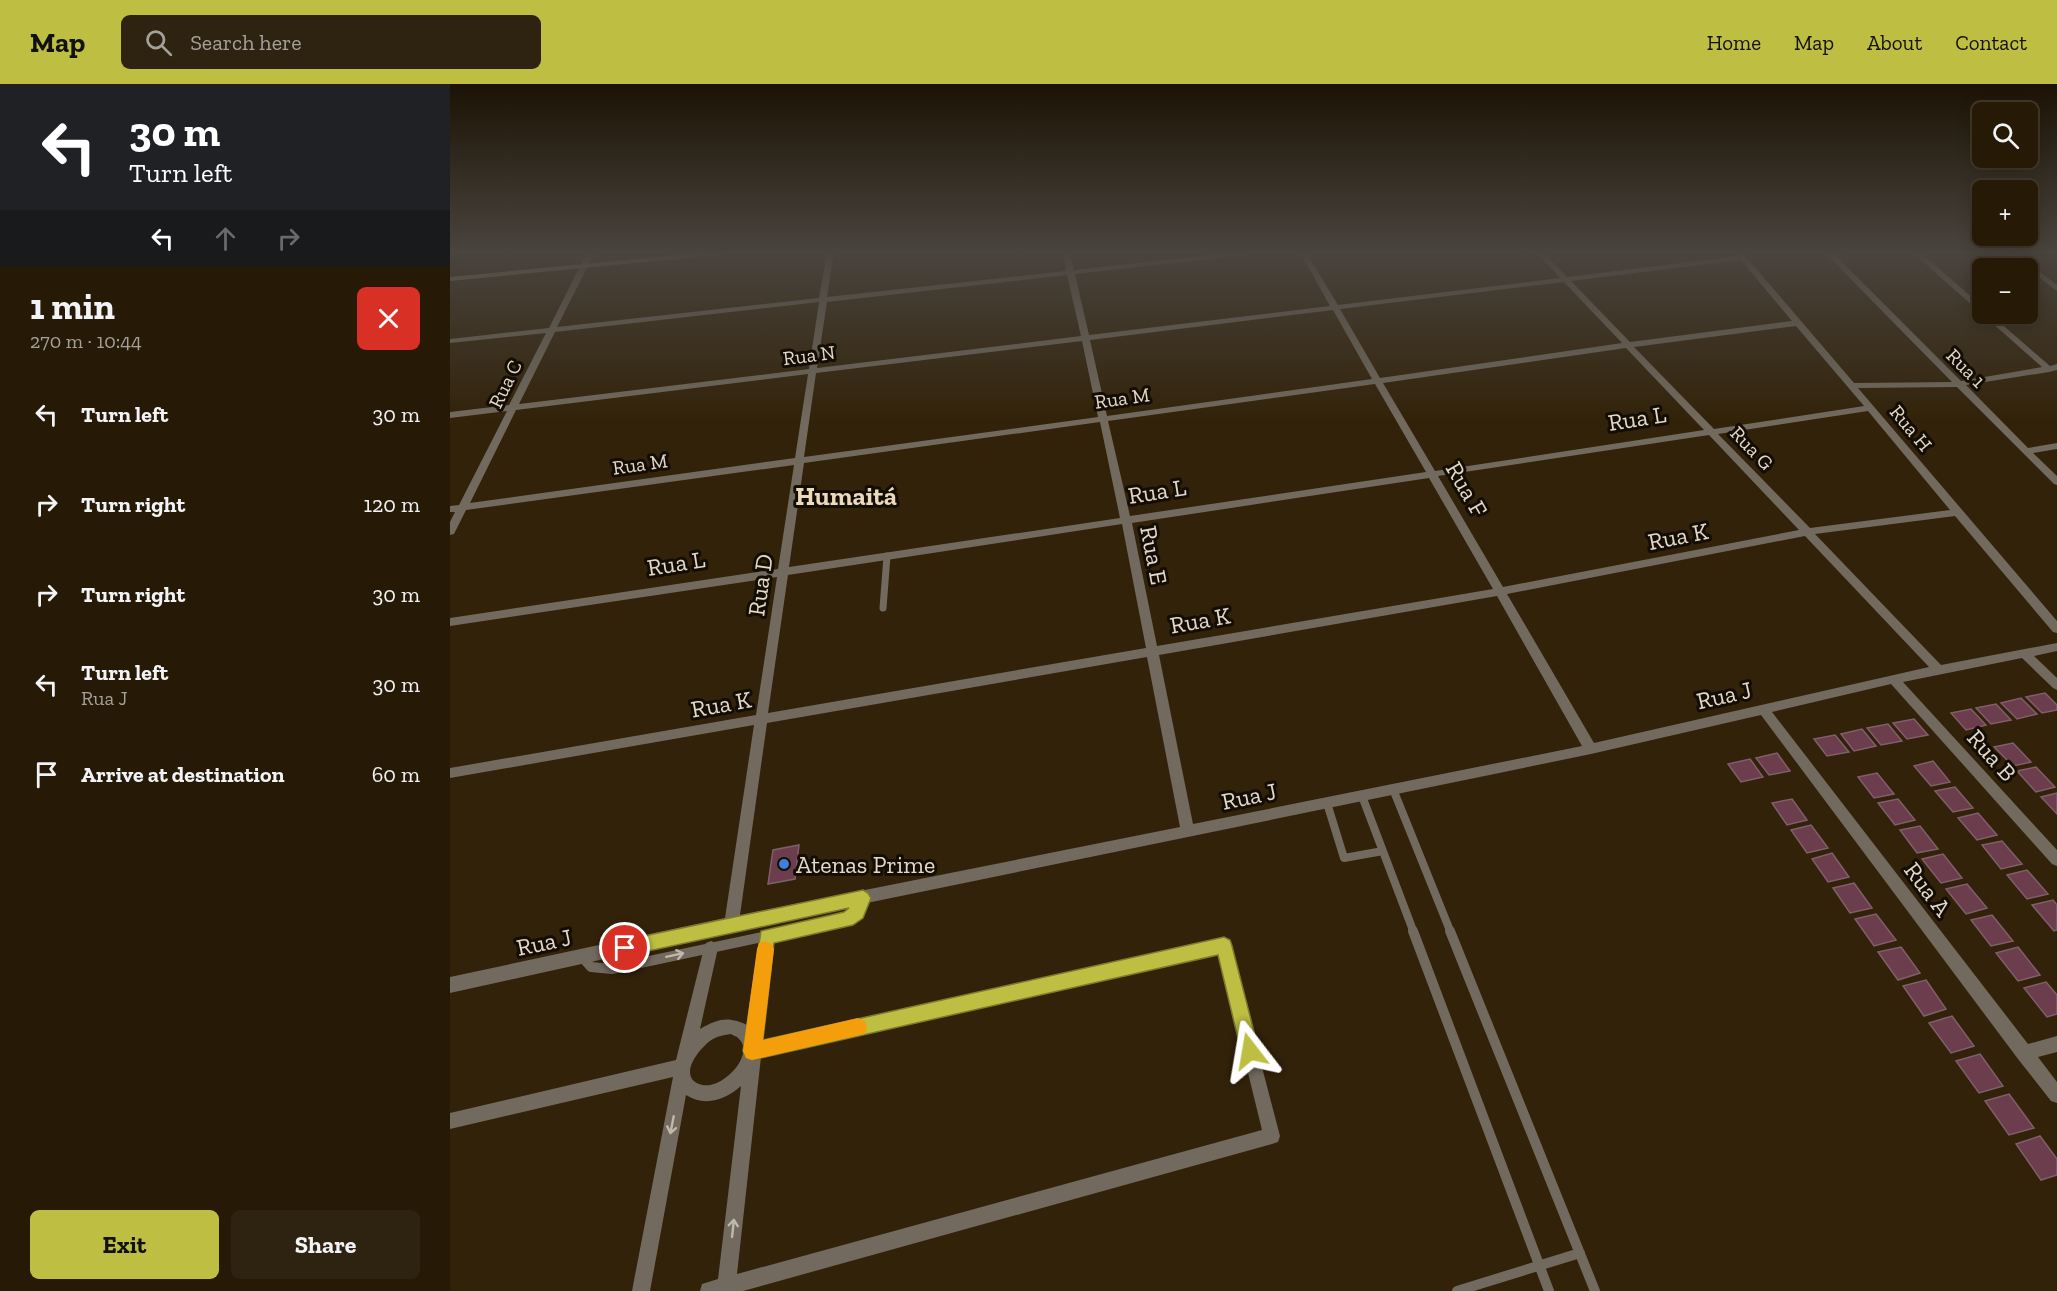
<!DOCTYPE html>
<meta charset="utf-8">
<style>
:root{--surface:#261a07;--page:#2e2311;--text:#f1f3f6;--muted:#a4a19b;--line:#423828;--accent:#bebf42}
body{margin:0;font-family:"Zilla Slab",serif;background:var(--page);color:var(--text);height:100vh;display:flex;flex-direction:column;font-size:22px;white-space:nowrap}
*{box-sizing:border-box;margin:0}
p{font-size:20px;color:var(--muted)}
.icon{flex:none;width:33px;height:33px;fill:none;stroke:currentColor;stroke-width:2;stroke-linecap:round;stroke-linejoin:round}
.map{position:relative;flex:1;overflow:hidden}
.side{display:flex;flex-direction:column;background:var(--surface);width:450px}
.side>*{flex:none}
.top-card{background:#202124;color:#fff;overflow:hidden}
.controls{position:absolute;left:1522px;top:18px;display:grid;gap:12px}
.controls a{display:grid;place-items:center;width:66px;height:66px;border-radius:9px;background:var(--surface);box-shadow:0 3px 15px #0003,0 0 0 2px var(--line);font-size:30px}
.pin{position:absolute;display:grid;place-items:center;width:51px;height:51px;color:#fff;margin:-26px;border:3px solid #fff;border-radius:50%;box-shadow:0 2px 6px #0007}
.me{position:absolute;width:66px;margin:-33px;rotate:346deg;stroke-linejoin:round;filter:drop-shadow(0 0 4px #0008)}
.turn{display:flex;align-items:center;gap:21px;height:126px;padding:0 30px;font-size:27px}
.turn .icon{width:78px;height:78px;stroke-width:2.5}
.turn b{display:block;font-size:42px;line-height:51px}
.lanes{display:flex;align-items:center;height:57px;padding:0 30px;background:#0003;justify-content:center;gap:30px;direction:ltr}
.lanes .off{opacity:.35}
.round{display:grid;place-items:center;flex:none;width:63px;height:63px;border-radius:9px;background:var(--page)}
.head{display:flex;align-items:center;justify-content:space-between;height:102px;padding:0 30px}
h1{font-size:36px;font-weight:800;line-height:45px}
.primary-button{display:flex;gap:12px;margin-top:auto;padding:12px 30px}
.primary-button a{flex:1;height:69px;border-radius:9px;background:var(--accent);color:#111;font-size:24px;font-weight:800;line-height:69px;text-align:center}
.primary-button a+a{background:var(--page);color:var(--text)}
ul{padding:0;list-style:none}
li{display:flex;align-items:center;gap:18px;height:90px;padding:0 30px}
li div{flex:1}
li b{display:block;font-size:22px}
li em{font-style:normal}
header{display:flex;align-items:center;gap:36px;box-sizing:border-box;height:84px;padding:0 30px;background:var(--accent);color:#111}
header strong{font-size:28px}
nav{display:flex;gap:33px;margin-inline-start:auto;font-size:21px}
.search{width:420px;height:54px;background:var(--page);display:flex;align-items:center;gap:15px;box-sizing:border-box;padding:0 21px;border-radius:9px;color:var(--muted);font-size:22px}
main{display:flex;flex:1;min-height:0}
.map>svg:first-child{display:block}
</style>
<header>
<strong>Map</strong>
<div class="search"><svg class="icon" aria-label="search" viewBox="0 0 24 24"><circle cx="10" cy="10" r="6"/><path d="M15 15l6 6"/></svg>Search here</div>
<nav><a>Home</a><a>Map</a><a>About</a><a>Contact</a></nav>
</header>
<main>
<section class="side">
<div class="top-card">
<div class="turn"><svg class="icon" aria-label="left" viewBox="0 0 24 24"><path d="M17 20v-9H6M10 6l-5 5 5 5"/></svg><div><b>30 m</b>Turn left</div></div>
<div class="lanes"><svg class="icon" aria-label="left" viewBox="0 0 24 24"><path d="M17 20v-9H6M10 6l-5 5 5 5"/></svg><svg class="icon off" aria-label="ahead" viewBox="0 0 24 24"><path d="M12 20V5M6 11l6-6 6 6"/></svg><svg class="icon off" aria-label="right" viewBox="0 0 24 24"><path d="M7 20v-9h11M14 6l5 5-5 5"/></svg></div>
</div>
<div class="head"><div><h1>1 min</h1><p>270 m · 10:44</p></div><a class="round" style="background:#d93025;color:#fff"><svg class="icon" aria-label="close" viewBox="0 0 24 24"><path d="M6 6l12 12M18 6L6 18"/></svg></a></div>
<ul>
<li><svg class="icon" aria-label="left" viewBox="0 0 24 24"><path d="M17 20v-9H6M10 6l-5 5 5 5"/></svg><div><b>Turn left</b></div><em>30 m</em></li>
<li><svg class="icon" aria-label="right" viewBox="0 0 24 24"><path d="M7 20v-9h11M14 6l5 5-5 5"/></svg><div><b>Turn right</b></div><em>120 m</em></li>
<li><svg class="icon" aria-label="right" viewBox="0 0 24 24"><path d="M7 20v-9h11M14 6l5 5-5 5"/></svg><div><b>Turn right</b></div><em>30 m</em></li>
<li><svg class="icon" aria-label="left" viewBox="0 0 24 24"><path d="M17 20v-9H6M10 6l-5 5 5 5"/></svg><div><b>Turn left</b><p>Rua J</p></div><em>30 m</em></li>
<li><svg class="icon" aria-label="arrive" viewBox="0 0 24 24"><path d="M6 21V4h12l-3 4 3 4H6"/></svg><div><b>Arrive at destination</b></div><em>60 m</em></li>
</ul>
<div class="primary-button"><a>Exit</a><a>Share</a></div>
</section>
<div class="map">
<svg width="1607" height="1207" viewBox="0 0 1607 1207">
<rect width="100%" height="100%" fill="#322209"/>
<!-- building -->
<path fill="#6b3d4d" stroke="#7f5f69" stroke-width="1.5" d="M1595,609L1607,621V626L1592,629L1576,613Z
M1571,614L1587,630L1567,635L1551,619Z
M1546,620L1561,636L1541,640L1526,624Z
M1521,625L1536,641L1516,646L1501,629Z
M1464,635L1478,651L1457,655L1443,639Z
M1438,640L1452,657L1431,661L1417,644Z
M1412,645L1426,662L1404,667L1391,650Z
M1385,651L1399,668L1377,672L1364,655Z
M1563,659L1581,678L1563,682L1544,663Z
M1327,669L1340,687L1319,691L1306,674Z
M1300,675L1313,693L1291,698L1278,680Z
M1483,677L1500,698L1481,702L1464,682Z
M1586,683L1605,703L1586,708L1567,687Z
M1427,689L1444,710L1424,714L1408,693Z
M1505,703L1523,724L1503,728L1485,707Z
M1607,709V730L1591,713Z
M1342,715L1357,736L1337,741L1322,719Z
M1448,715L1465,736L1445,741L1428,719Z
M1528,729L1547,751L1527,756L1508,734Z
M1361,741L1378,764L1357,769L1341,746Z
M1470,742L1488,765L1467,769L1450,746Z
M1552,757L1572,780L1551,785L1532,761Z
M349,761L345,795L318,800L323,766Z
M1382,769L1399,793L1378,798L1362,775Z
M1493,770L1512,794L1491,799L1472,775Z
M1577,786L1598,810L1577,815L1557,791Z
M1404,799L1422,824L1400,829L1383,804Z
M1517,800L1537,824L1516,830L1496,805Z
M1603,816L1607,821V846L1604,847L1582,821Z
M1426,830L1446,856L1424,862L1405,835Z
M1542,831L1563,857L1541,862L1521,836Z
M1451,863L1470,889L1448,896L1428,868Z
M1568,863L1590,891L1568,897L1546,869Z
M1476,896L1496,925L1474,932L1453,902Z
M1596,898L1607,911V930L1597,933L1574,904Z
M1502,932L1524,962L1501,969L1479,939Z
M1530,970L1553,1002L1529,1009L1506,977Z
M1559,1010L1584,1044L1559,1051L1535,1017Z
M1590,1052L1607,1075V1091L1591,1096L1566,1060Z"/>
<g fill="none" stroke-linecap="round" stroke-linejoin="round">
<!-- lane-far2 -->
<path stroke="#726a5e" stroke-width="7" d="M433,524L437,472"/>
<!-- lane-far1 -->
<path stroke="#726a5e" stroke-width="8" d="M943,705L1001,849
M912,712L964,849
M877,719L894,774L933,767
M334,849L398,835L407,828L413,814"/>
<!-- lane -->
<path stroke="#726a5e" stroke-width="10" d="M963,847L1099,1207
M1000,847L1145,1207
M132,873L141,883L162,885L341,847
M1007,1207L1130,1169"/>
<!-- street -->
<path fill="#726a5e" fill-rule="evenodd" d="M137,168H145L107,243L369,214L377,168H384L377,213L616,187L613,168H620L624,186L787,168H808L804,170L625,190L639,251L880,222L850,168H856L888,221L1110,194L1086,168H1093L1117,193L1288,172L1285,168H1292L1404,299L1502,298L1374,168H1401L1398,170L1386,172L1511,297L1592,283L1462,168H1470L1533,223V230H1540L1600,282L1607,280V286L1599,288L1516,301L1578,364L1607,359V365L1583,369L1607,392V401L1604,400L1507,303L1408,304L1607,537V549L1603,548L1505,432L1365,450L1491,581L1607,559V567L1584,572L1607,594V606L1603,604L1572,574L1453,598L1607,766V782L1602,780L1441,600L1322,628L1578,960L1607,952V968L1588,973L1607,998V1019L1601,1017L1568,975L1311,631L1141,670L281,847L0,909V893L275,834L304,641L0,694V684L306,631L327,493L0,542V534L328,485L344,381L16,426L4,450L0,451V438L5,428H0V422L9,421L57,327L0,334V328L59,321L96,249L0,259V255L99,244ZM1291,176L1342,237L1180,258L1121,197ZM617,191L631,252L367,284L377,218ZM1114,198L1172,259L930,294L890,225ZM369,218L359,285L69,320L105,248ZM883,226L922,295L657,332L640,256ZM1346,242L1414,322L1264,345L1184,263ZM632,257L648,333L354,373L366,289ZM1176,264L1254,346L985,387L933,299ZM358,290L345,374L20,419L66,326ZM925,300L976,388L680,432L658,337ZM1418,327L1500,426L1360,444L1268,350ZM650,338L670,434L339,483L354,379ZM1259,351L1349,446L1053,503L988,392ZM979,394L1043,505L707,562L682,439ZM672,440L696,564L318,629L338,491ZM1355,452L1479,583L1144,659L1057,510ZM1047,512L1132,662L743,740L709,571ZM697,573L730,743L290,831L317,639Z
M1556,168H1564L1607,201V207Z
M317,845L322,847L324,852L313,957L774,855L779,857L830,1052L828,1058L822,1060L293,1207H250L252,1200L268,1195L291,1002C275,1016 255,1023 236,1011L200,1207H182L223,993L0,1045V1029L226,976L254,864L256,859L261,857L266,859L268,864L250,945C269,934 279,932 299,942L310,852L312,847ZM769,870L812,1046L287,1190L311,973ZM281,950C284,952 287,952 289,955C306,971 270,1009 249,1000C227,991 251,962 263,955C268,952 275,951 281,950Z"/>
<!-- secondary -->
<path fill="#9e907e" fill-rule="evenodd" d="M257,168H281L277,170L0,197V193Z"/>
</g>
<!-- one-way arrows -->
<defs><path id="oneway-shaft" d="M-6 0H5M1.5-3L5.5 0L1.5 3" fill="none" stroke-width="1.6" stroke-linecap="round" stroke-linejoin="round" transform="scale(1.5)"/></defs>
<g stroke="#c1b8aa">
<use href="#oneway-shaft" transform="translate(225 871) rotate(-12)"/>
<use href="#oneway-shaft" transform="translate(222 1041) rotate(101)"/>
<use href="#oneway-shaft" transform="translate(283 1144) rotate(-84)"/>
</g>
<!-- sky -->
<linearGradient id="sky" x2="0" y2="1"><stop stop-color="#1c1305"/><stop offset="0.5" stop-color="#49443e"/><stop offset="1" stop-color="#49443e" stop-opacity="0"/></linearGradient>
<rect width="1607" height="337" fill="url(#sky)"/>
<!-- route -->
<path fill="#bebf42" stroke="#7c7c2b" stroke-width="1.5" d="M413,806L418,809L421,814L413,834L403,841L324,859L313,956L774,853L780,856L782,862L809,967L807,974L800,976L794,974L791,967L768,871L302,976L296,974L293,967L311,847L394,828L399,824L175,872L169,869L167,864L169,858L175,856Z"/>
<!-- slow -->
<path fill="#f59e0b" d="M315,857L321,859L324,865L313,956L408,934L415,937L417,943L415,950L302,976L296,974L293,967L307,865L309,859Z"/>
<!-- markers -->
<circle fill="#3f7fe0" stroke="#140d04" stroke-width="2" cx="334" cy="780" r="6"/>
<g text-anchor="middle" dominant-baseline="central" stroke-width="6" stroke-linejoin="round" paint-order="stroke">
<!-- far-street labels -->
<g font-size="20" fill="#e3d9cb" stroke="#140d04">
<text transform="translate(359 271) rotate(-7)">Rua N</text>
<text transform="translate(1516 284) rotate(45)">Rua 1</text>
<text transform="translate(55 300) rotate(-64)">Rua C</text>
<text transform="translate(672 314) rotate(-8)">Rua M</text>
<text transform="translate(1461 344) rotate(50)">Rua H</text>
<text transform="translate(1302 364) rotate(46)">Rua G</text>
<text transform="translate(190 380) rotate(-8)">Rua M</text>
</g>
<!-- street labels -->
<g font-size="24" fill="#e3d9cb" stroke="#140d04">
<text transform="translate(1187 334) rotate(-9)">Rua L</text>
<text transform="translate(1017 405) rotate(60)">Rua F</text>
<text transform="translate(707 407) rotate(-9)">Rua L</text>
<text transform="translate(1228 452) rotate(-11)">Rua K</text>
<text transform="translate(704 471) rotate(79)">Rua E</text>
<text transform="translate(226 479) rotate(-9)">Rua L</text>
<text transform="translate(310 501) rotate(-82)">Rua D</text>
<text transform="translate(750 536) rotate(-10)">Rua K</text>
<text transform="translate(1274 611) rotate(-13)">Rua J</text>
<text transform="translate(271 620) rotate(-10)">Rua K</text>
<text transform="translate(1542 671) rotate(48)">Rua B</text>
<text transform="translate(799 712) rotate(-12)">Rua J</text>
<text transform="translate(1478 805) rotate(53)">Rua A</text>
<text transform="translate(94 858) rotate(-12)">Rua J</text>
</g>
<!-- poi labels -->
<g font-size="24" fill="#e3d9cb" stroke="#140d04" text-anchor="start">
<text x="346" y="780">Atenas Prime</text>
</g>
<!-- neighbourhood labels -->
<g font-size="26" font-weight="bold" fill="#edd9bc" stroke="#140d04">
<text x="396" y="412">Humaitá</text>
</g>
</g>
</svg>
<div class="controls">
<a><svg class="icon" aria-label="search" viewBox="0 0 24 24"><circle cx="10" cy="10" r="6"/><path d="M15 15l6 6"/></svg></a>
<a>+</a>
<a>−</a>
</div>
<div class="pin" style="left:175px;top:864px;background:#d93025"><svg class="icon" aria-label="arrive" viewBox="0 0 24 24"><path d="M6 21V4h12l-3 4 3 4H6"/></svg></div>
<svg class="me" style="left:800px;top:967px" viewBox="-20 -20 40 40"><path d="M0-17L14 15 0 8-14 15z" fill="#bebf42" stroke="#fff" stroke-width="4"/></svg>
</div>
</main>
